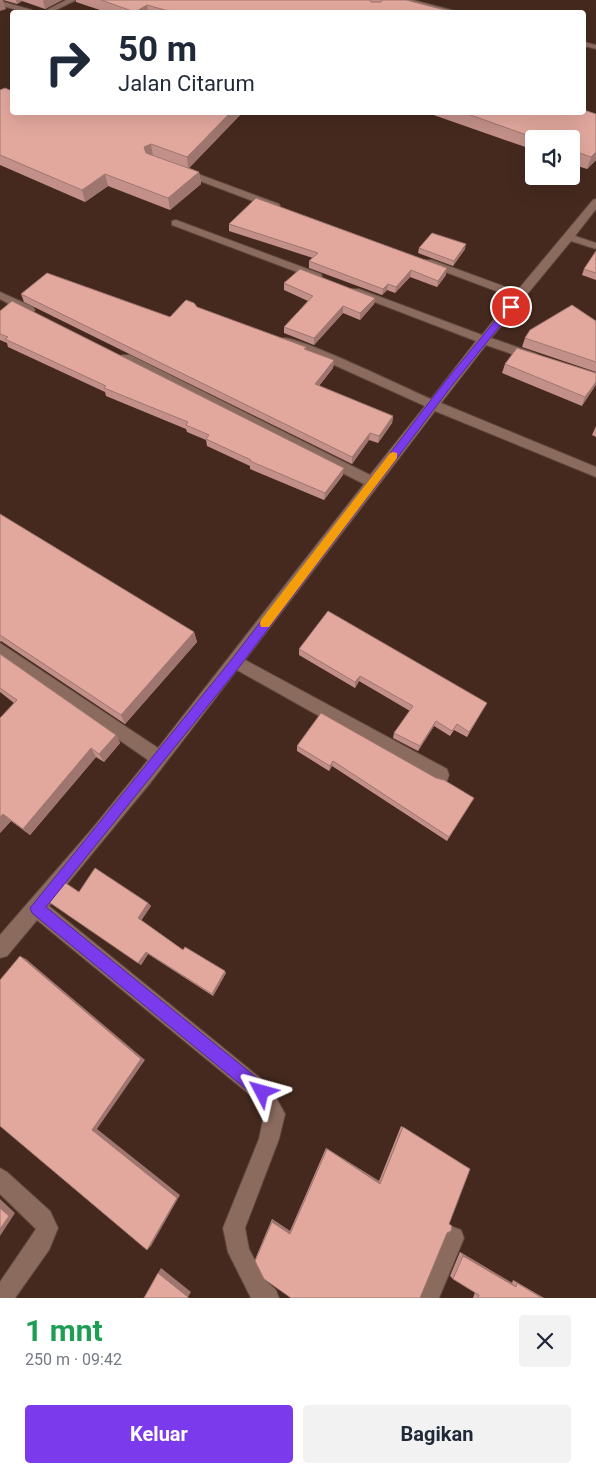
<!DOCTYPE html>
<html lang="id">
<meta charset="utf-8">
<style>
:root{--surface:#fff;--page:#f2f2f3;--text:#1f2937;--muted:#747a83;--accent:#7c3aed}
body{margin:0;font-family:Roboto,sans-serif;background:var(--page);color:var(--text);height:100vh;display:flex;flex-direction:column;font-size:19px;white-space:nowrap}
*{box-sizing:border-box;margin:0}
p{font-size:16px;color:var(--muted)}
.icon{flex:none;width:28px;height:28px;fill:none;stroke:currentColor;stroke-width:2;stroke-linecap:round;stroke-linejoin:round}
.map{position:relative;height:1298px;overflow:hidden}
.panel{display:flex;flex-direction:column;background:var(--surface);flex:1}
.panel>*{flex:none}
.banner{position:absolute;left:10px;top:10px;width:576px;height:105px;border-radius:5px;box-shadow:0 5px 20px #0002;background:#fff;color:var(--text);overflow:hidden}
.buttons{position:absolute;left:525px;top:130px;display:grid;gap:10px}
.buttons a{display:grid;place-items:center;width:55px;height:55px;border-radius:5px;background:var(--surface);box-shadow:0 5px 20px #0002;font-size:25px}
.pin{position:absolute;display:grid;place-items:center;width:42px;height:42px;color:#fff;margin:-21px;border:2px solid #fff;border-radius:50%;box-shadow:0 1px 5px #0007}
.me{position:absolute;width:55px;margin:-28px;rotate:309deg;stroke-linejoin:round;filter:drop-shadow(0 0 4px #0008)}
.turn{display:flex;align-items:center;gap:18px;height:105px;padding:0 25px;font-size:22px}
.turn .icon{width:65px;height:65px;stroke-width:2.5}
.turn b{display:block;font-size:35px;line-height:42px}
.round{display:grid;place-items:center;flex:none;width:52px;height:52px;border-radius:5px;background:var(--page)}
.summary{display:flex;align-items:center;justify-content:space-between;height:85px;padding:0 25px}
h1{font-size:30px;font-weight:700;line-height:38px;color:#1e9e55}
.button{display:flex;gap:10px;margin-top:auto;padding:10px 25px}
.button a{flex:1;height:58px;border-radius:5px;background:var(--accent);color:#fff;font-size:20px;font-weight:700;line-height:58px;text-align:center}
.button a+a{background:var(--page);color:var(--text)}
.map>svg:first-child{display:block}
</style>
<div class="map">
<svg width="596" height="1298" viewBox="0 0 596 1298">
<rect width="100%" height="100%" fill="#45291e"/>
<g fill="none" stroke-linecap="round" stroke-linejoin="round">
<defs>
<path id="minor" d="M66,0H76L52,12H43Z
M399,0H413L459,12H447Z
M0,1L32,10L33,12H23L0,5Z
M584,42L596,45V49L584,46Z
M182,168L279,204L280,206L279,208H271L179,173V169Z
M596,199V209L575,236L596,243V249L571,241L491,338L537,354L539,357L537,360H529L486,345L441,403L596,467V477L435,411L245,660L447,769L449,775L447,781L441,783L435,781L237,670L151,782L49,906L269,1085L285,1114L279,1139L245,1228L249,1249L266,1281L276,1290L279,1298H251L228,1252L223,1228L259,1139L264,1115L255,1099L37,920L7,956L0,958V935L92,829L148,760L0,657V643L158,748L364,484L122,361L120,358L122,355H130L370,475L425,406L310,354L283,344L281,341L283,338C297,335 410,390 431,399L476,341L351,293L350,291L351,289H359L482,335L512,297L424,264L423,262L424,260H432L517,291L593,200Z
M176,220L321,274L322,276L321,278H313L172,225V221Z
M0,292L33,307L35,310L33,313H25L0,299Z
M0,1168L7,1172L50,1211L58,1228L49,1250L15,1298H0V1282L36,1229L0,1194Z
M453,1227L461,1230L464,1238L439,1298H417L445,1230Z"/>
</defs>
<!-- minor casing -->
<use href="#minor" stroke="#5f473e" stroke-width="2"/>
<!-- minor -->
<use href="#minor" fill="#8c6b5f" fill-rule="evenodd"/>
</g>
<!-- wall -->
<path fill="#c29088" d="M3,0H62L45,9L22,1L17,4Z
M76,0H406L453,12H106L76,2Z
M0,90L74,114L77,112H243L189,168L199,172L201,184L170,210L108,186L85,202L0,165Z
M425,112H584L596,114V160L587,169L571,164V139H534V150Z
M229,224L446,275L437,287L410,277L395,293L387,290L382,295L309,268V261L313,258L229,231Z
M419,248L465,249L453,266L418,253Z
M596,251V280L582,275L584,269Z
M284,283L375,298L374,304L360,320L343,313L314,345L284,333V327L308,301L284,290Z
M21,294L170,317L306,347V350L334,360L333,368L319,386L393,416L392,423L378,443L369,440L352,464L24,302Z
M0,311L343,475L324,500L250,469V466L207,446L206,440L187,432L186,429L106,396L105,392L8,347L7,343L0,340Z
M596,321V372L522,347L525,338Z
M505,364L596,373L582,406L502,373Z
M596,426V437L592,435Z
M0,514L194,632L197,642L125,724L1,641L0,642Z
M299,649L487,703L467,737L454,730L450,736L434,726L418,751L393,738L394,733L410,711L359,681L355,688L299,655Z
M0,654L116,735L120,743L104,762L96,757L30,835L11,821L0,833L14,703L0,692Z
M297,746L474,798L447,841L332,766L329,771L297,751Z
M79,892L148,903L151,906L141,920L183,950L226,973L213,996L148,954L141,965L49,902Z
M401,1126L403,1127L449,1224L452,1226L255,1261L256,1257L272,1219L290,1231L326,1148L379,1181Z
M460,1252L512,1283L513,1280L544,1298H473L475,1292L453,1279L450,1276Z"/>
<!-- shaded-wall -->
<path fill="#9e766f" d="M0,0H3L6,9L0,11Z
M16,0H22V1L17,4Z
M43,0H62L45,9Z
M147,5L148,12H135Z
M231,112H243L188,169L187,157Z
M151,144L153,156L146,159L144,147Z
M596,152V160L587,169L591,157Z
M199,172L201,184L170,210L168,198Z
M105,174L108,186L85,202L82,190Z
M466,244L465,249L453,266L454,261Z
M447,268L446,275L437,287L438,281Z
M411,270L410,277L395,293L396,287Z
M388,284L387,290L382,295L383,289Z
M375,298L374,304L360,320V313Z
M343,306V313L314,345V338Z
M334,360L333,368L314,391L315,384Z
M596,382V385L582,406L585,397Z
M393,416L392,423L378,443L379,436Z
M370,433L369,440L352,464V457Z
M344,468L343,475L324,500L325,493Z
M194,632L197,642L125,724L121,715Z
M360,676L359,681L355,688V682Z
M436,721L434,726L418,751L420,746Z
M116,735L120,743L104,762L99,754Z
M91,748L96,757L30,835L23,829Z
M333,761L332,766L329,771L330,766Z
M3,814L11,821L0,833V817Z
M148,903L151,906L141,921L138,918Z
M146,952L148,954L141,965L138,963Z
M20,956L26,959L145,1060L97,1129L180,1195L151,1246L147,1250L92,1130Z
M225,971L226,973L213,996L212,994Z
M326,1148L379,1181L380,1184L327,1149Z
M0,1199L15,1213L0,1236Z
M272,1219L290,1231V1234L272,1222Z
M460,1252L512,1283L516,1287L463,1256Z
M161,1268L191,1292L188,1297L158,1273Z
M513,1280L544,1298H542L517,1283Z"/>
<!-- building -->
<path fill="#e2a89e" stroke="#9e766f" d="M101,0H370L371,2H381L382,0H406L453,12H172L147,5L135,12Z
M5,88L12,91V112H69L74,114L77,112H231L187,157L151,144L144,147L146,153L199,172L168,198L105,174L82,190L0,155V90Z
M584,110L596,114V152L591,157L571,150V139H538L462,112H584Z
M256,198L447,268L438,281L411,270L396,287L388,284L383,289L309,261L318,253L229,224Z
M432,233L466,244L454,261L419,248Z
M596,251V273L584,269Z
M300,269L375,298L360,313L343,306L314,338L284,327L313,296L284,283Z
M47,273L170,317L186,300L194,303L197,307L306,347L304,349L334,360L315,384L393,416L379,436L370,433L352,457L21,294Z
M12,301L344,468L325,493L250,461L251,460L206,439L209,435L186,425L188,422L104,388L106,386L5,339L8,337L0,334V311Z
M572,305L596,321V362L525,338L530,330Z
M517,348L596,373V382L585,397L505,364Z
M0,514L194,632L121,715L0,635Z
M328,611L487,703L469,732L457,724L452,731L436,721L420,746L394,733L413,706L360,676L355,682L299,649Z
M0,654L116,735L99,754L91,748L23,829L3,814L0,817V718L17,700L0,688Z
M321,713L436,778L444,780L474,798L449,837L333,761L330,766L297,746Z
M95,868L148,903L138,918L183,950L185,947L225,971L212,994L146,952L138,963L49,902L64,882L79,892Z
M20,956L141,1059L92,1130L177,1198L147,1250L0,1126V980Z
M403,1127L470,1169L449,1224L452,1226L451,1231L447,1233L420,1298H291L264,1279L255,1261L272,1222L290,1234L327,1149L380,1184Z
M0,1208L9,1216L0,1229Z
M463,1256L516,1287L517,1283L542,1298H478L479,1295L453,1279Z
M158,1273L188,1297V1298H144Z"/>
<!-- route -->
<path fill="#7c3aed" stroke="#51269a" d="M508,305H514L515,307L450,388L240,666L46,907L268,1087L270,1092L268,1098L262,1100L257,1098L32,913L30,908L232,659L444,383Z"/>
<!-- slow -->
<path fill="#f59e0b" d="M393,452L397,453V458L269,627H261L260,623L261,620L390,453Z"/>
</svg>
<div class="buttons">
<a><svg class="icon" aria-label="sound" viewBox="0 0 24 24"><path d="M4 9h4l5-4v14l-5-4H4zM17 9q2 3 0 6"/></svg></a>
</div>
<div class="pin" style="left:511px;top:307px;background:#d93025"><svg class="icon" aria-label="arrive" viewBox="0 0 24 24"><path d="M6 21V4h12l-3 4 3 4H6"/></svg></div>
<svg class="me" style="left:262px;top:1092px" viewBox="-20 -20 40 40"><path d="M0-17L14 15 0 8-14 15z" fill="#7c3aed" stroke="#fff" stroke-width="4"/></svg>
<div class="banner">
<div class="turn"><svg class="icon" aria-label="right" viewBox="0 0 24 24"><path d="M7 20v-9h11M14 6l5 5-5 5"/></svg><div><b>50 m</b>Jalan Citarum</div></div>
</div>
</div>
<section class="panel">
<div class="summary"><div><h1>1 mnt</h1><p>250 m · 09:42</p></div><a class="round"><svg class="icon" aria-label="close" viewBox="0 0 24 24"><path d="M6 6l12 12M18 6L6 18"/></svg></a></div>
<div class="button"><a>Keluar</a><a>Bagikan</a></div>
</section>
